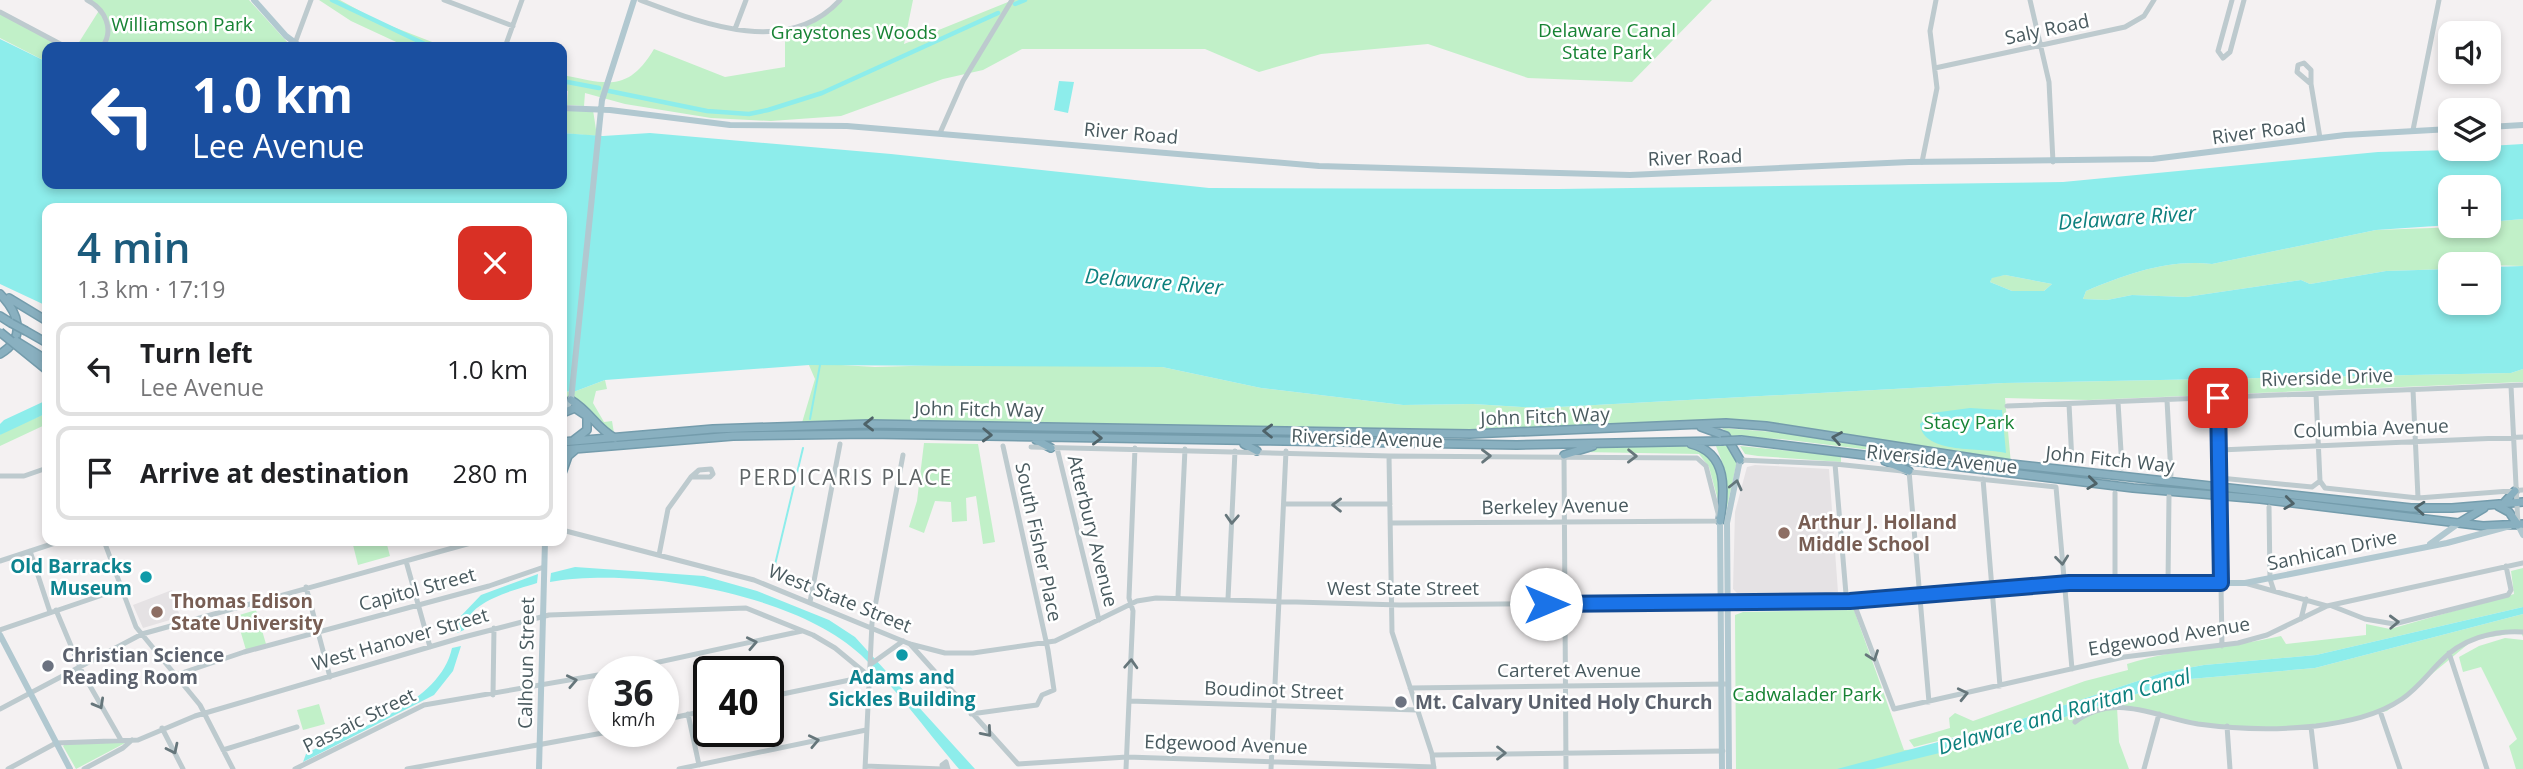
<!DOCTYPE html>
<meta charset="utf-8">
<style>
:root{--surface:#fff;--page:#f2f2f2;--text:#202124;--muted:#757577;--line:#e0e0e0;--accent:#1c5b7c}
body{margin:0;font-family:"Open Sans",sans-serif;background:var(--page);color:var(--text);height:100vh;display:flex;flex-direction:column;font-size:26px;white-space:nowrap}
*{box-sizing:border-box;margin:0}
p{font-size:23px;color:var(--muted)}
.icon{flex:none;width:38px;height:38px;fill:none;stroke:currentColor;stroke-width:2;stroke-linecap:round;stroke-linejoin:round}
.map{position:relative;flex:1;overflow:hidden}
.panel{position:absolute;left:42px;top:203px;width:525px;height:343px;display:flex;flex-direction:column;background:var(--surface);border-radius:14px;box-shadow:0 4px 10px #0003}
.panel>*{flex:none}
.guide{position:absolute;left:42px;top:42px;width:525px;height:147px;border-radius:14px;box-shadow:0 4px 10px #0003;background:#1a4fa0;color:#fff;overflow:hidden}
.buttons{position:absolute;left:2438px;top:21px;display:grid;gap:14px}
.buttons a{display:grid;place-items:center;width:63px;height:63px;border-radius:14px;background:var(--surface);box-shadow:0 4px 10px #0003;font-size:35px}
.speed{position:absolute;left:588px;top:656px;display:flex;gap:14px;font-size:35px;font-weight:700;text-align:center}
.speed>*{display:grid;place-content:center;width:91px;height:91px;border-radius:50%;background:var(--surface);box-shadow:0 4px 10px #0003;line-height:1}
.speed small{font-size:18px;font-weight:400}
.speed .limit{border:4px solid #111;border-radius:10px;background:#fff;color:#111}
.pin{position:absolute;display:grid;place-items:center;width:60px;height:60px;color:#fff;margin:-30px;border-radius:14px;box-shadow:0 4px 10px #0006}
.me{position:absolute;width:77px;margin:-38px;rotate:90deg;stroke-linejoin:round;filter:drop-shadow(0 0 5px #0008)}
.turn{display:flex;align-items:center;gap:24px;height:147px;padding:0 35px;font-size:32px}
.turn .icon{width:91px;height:91px;stroke-width:2.5}
.turn b{display:block;font-size:49px;line-height:60px}
.round{display:grid;place-items:center;flex:none;width:74px;height:74px;border-radius:14px;background:var(--page)}
.head{display:flex;align-items:center;justify-content:space-between;height:119px;padding:0 35px}
h1{font-size:42px;font-weight:600;line-height:52px;color:var(--accent)}
ul{padding:0;list-style:none}
li{display:flex;align-items:center;gap:21px;height:94px;margin:0 14px 10px;padding:0 21px;border:4px solid var(--line);border-radius:14px}
li div{flex:1}
li b{display:block;font-size:26px}
li em{font-style:normal}
.map>svg:first-child{display:block}
</style>
<div class="map">
<svg width="2523" height="769" viewBox="0 0 2523 769">
<rect width="100%" height="100%" fill="#f4f1f2"/>
<!-- education -->
<path fill="#e5e2e4" d="M1755,465L1829,469L1838,592L1738,594L1733,589L1735,512L1747,467Z
M172,590L180,617L143,628L133,605Z"/>
<!-- green -->
<path fill="#c1f0c8" d="M85,0H249L289,44L288,47H76L100,9Z
M319,0H340L378,21L445,47H407L351,21Z
M840,0H913L904,44L1013,0H1712L1632,82L1528,78L1428,44L1321,54L1259,72L1205,49H1022L983,70L943,79L841,116L771,121L711,118L625,104L585,93L584,106L567,105L568,91L562,89V75C606,83 627,94 654,49L725,77L785,67V30L812,22Z
M0,13L66,47H47V62L0,38Z
M562,108L593,110L597,136L562,133Z
M2523,219V266L2450,264V269L2386,271L2310,284L2301,280L2186,297L2132,295L2107,300L2083,299L2086,291C2126,274 2169,259 2212,264L2376,230L2488,226L2489,222Z
M2005,275L2052,284L2044,291H2012L1990,282L1992,277Z
M808,363L875,367L979,364L1162,367L1261,388L1403,405L1473,404L1540,408L2004,383L2511,373L2523,369V382L2089,400L2005,398L2011,464L1746,424L1561,432L801,426L815,379Z
M605,380L607,389L596,391L593,403L604,422L612,421L614,433C601,426 594,414 584,404L562,405V392L576,391Z
M47,413V424L0,446V435L5,431Z
M1722,428L1785,433L1941,459L2147,484L1781,439L1733,437Z
M924,443L978,444L995,542L983,544L976,496L966,498L967,521L952,522L951,502L935,501L924,533L909,527L917,501Z
M1683,446C1722,453 1721,474 1720,508L1709,467L1699,454L1581,452L1600,447Z
M1716,446H1732L1737,461L1726,512L1724,467Z
M1740,446L1841,456V462L1758,456L1745,454Z
M352,541H386L390,556L358,565Z
M2523,568V607L2316,655L2204,665L2165,672L2013,722L1914,747L1909,740L1950,728L1949,718L1955,713L1973,721L2085,681L2128,670L2127,664C2176,648 2230,648 2281,636L2286,644L2366,635V624L2390,629L2514,594L2511,571Z
M256,610L266,644L246,650L236,616Z
M1854,610L1904,750L1967,746L1997,739L2164,685L2190,679L2315,668L2523,614V637L2521,632L2473,640L2387,711L2315,728L2217,726L2117,707L2119,742L2129,769H1736L1735,615L1743,612Z
M2505,638L2523,640V769H2516L2509,746L2517,739L2481,667L2463,672L2459,657L2479,646Z
M319,704L325,724L303,730L297,710Z
M127,742L76,769L63,746L65,744Z"/>
<!-- water -->
<path fill="#8dedeb" fill-rule="evenodd" d="M0,39L47,62V184H562V133L603,136L650,133L891,154L1209,188L1558,189L2063,182L2378,152L2488,149L2489,146L2523,144V219L2489,222L2488,187H2450V225L2376,230L2212,264C2169,259 2126,274 2086,291L2083,299L2107,300L2132,295L2186,297L2301,280L2310,284L2386,271L2450,269V303H2488L2489,267L2523,266V369L2511,373L2004,383L1540,408L1473,404L1403,405L1261,388L1162,367L809,365L605,380L576,391L562,392V208H47V306L0,284ZM2005,275L2052,284L2044,291H2012L1990,282L1992,278Z
M1059,81L1074,82L1068,113L1054,110Z
M47,400V413L0,435V424L4,420Z
M1970,408L2002,410L2006,453C1982,447 1923,455 1920,424L1932,413Z
M575,567L704,576L757,591L829,620L855,637L975,769H959C927,732 897,689 861,655C794,593 638,567 550,582L551,573Z
M538,574L537,583C515,590 466,601 464,630L457,633L459,618L481,595Z
M2523,607V614L2315,668L2190,679L2164,685L1997,739L1874,769H1837L2013,722L2165,672L2204,665L2316,655Z
M461,646L453,671L434,695L303,762L306,754L313,750C360,727 440,703 452,648Z"/>
<g fill="none" stroke-linecap="round" stroke-linejoin="round">
<!-- stream -->
<path stroke="#8dedeb" stroke-width="2" d="M810,419L820,365
M773,573L803,448"/>
<!-- canal -->
<path stroke="#8dedeb" stroke-width="4.5" d="M332,0L431,47
M1015,4L1025,0
M562,81L599,88
M609,91L707,111L749,114L768,110L822,93L998,13"/>
<defs>
<path id="highway" d="M0,294C19,313 27,338 0,354
M9,298L47,321
M0,316L11,323
M26,331L47,343
M571,400C591,412 596,428 615,438
M563,413L575,408L587,416V430L574,440
M1701,427L1726,436L1740,460
M1036,440L1051,448
M1741,440L2133,488L2260,499L2483,526L2523,524
M562,442L713,429L869,424L1470,434L1726,423L1766,426L2011,464L2411,508H2452L2523,502
M1244,444L1257,451
M1691,444C1728,453 1725,490 1720,521
M562,450L733,436L868,434L1517,445L1721,441
M1564,455L1593,446
M1885,461L1909,471
M562,473L568,456L575,450
M2504,503L2515,491
M2498,506L2509,512L2518,525
M2459,523L2484,508"/>
</defs>
<!-- highway casing -->
<use href="#highway" stroke="#749cac" stroke-width="10"/>
<!-- minor -->
<path stroke="#bdcace" stroke-width="5" d="M87,0C105,9 115,30 102,47
M444,0L513,26
M640,0C701,23 787,58 840,0
M2030,0L2049,82L2053,162
M2232,0L2218,51L2223,58L2230,52L2244,0
M0,12L66,47
M735,29L746,0
M295,43L311,0
M505,47L522,0
M2304,63L2311,70V84L2297,72L2298,65Z
M1935,68L2125,27L2144,16L2154,0
M2311,84L2320,138
M2413,130L2439,0
M940,133L963,81L1012,0
M1922,162L1937,88L1930,31L1936,0
M2511,386L2518,525
M2413,390L2418,498
M2316,394L2320,481
M2218,398L2222,646
M2167,400L2171,475
M2118,402L2122,468
M2069,404L2072,462
M2007,406L2523,385
M1031,447L1389,456L1697,458L1706,466L1720,521L1390,523
M1057,448L1099,620
M2220,450L2523,437
M1564,455L1566,769
M1389,456L1392,632L1432,754L1434,769
M1740,460L1835,464L2056,487L2072,669
M1835,464L1846,594L1856,609L1894,709L2124,657L2238,643L2267,635L2327,606L2523,563
M711,469L713,474L710,477H691L699,470Z
M1909,471L1929,702
M0,476H24L47,468
M2220,478L2312,487L2320,481
M1983,479L2000,686
M2320,481L2325,488L2418,498L2523,490
M1284,504H1390
M2269,507L2270,579L2274,591
M562,530L754,580L910,644L945,653H973L1055,641L1137,601L1156,598L1400,605L1721,602
M104,541L136,627L200,705L233,769
M30,551L50,612
M659,555L668,509L691,477
M0,561L61,541
M406,561L430,647
M2115,583V493
M2168,583L2169,496
M2245,583L2327,606
M306,587L330,677
M1178,597L1185,449
M1228,599L1235,451
M810,602L840,444
M2332,606L2365,619L2394,624L2508,595L2511,590L2506,566
M56,610L82,672L121,740
M2301,619L2306,599
M0,630L120,589
M910,644L1018,764L1127,757L1434,767
M2449,653L2487,769
M871,664L903,641
M613,672L802,631
M176,675L244,652L489,586L544,567
M1410,688L1728,684
M493,695L494,628
M768,697L869,676
M1129,701L1417,710
M0,709L142,634L478,541
M2380,711L2400,769
M688,714L699,765
M971,714L1037,705L1042,695L1054,690L1048,650L1003,446
M663,720L709,710
M2075,722C2115,692 2155,717 2198,724C2235,729 2279,730 2316,726C2346,722 2377,716 2402,699C2418,688 2427,675 2440,662C2461,639 2493,630 2523,632
M2227,726L2230,769
M2311,727L2316,769
M162,728L183,769
M223,750L297,727
M1433,755L1723,751
M865,766L942,769
M8,769L56,743L138,740L195,716L460,638L549,615L746,608L813,635L835,648L869,676
M84,769L123,748L132,740
M295,769L424,705L604,674
M407,769L608,732
M679,769L866,730
M865,769L872,623L903,455
M943,769L942,765L946,762L948,769
M1126,769L1133,611L1129,598L1135,448
M1271,769L1286,451
M2144,769L2159,714"/>
<!-- major -->
<path stroke="#b1c8d0" stroke-width="6" d="M254,0L286,36L301,47
M562,108L610,110L730,125L847,126L1319,166L1630,175L1909,162L2153,159L2345,135L2450,129
M2488,127L2523,125
M563,412L571,400L602,100L634,0
M1720,521L1722,769
M2518,525L2523,535
M2430,544L2459,523
M1721,602L1873,599L2069,583H2245L2447,543L2510,526
M0,635L70,769
M539,769L545,541
M1729,769L1727,523L1740,460"/>
<!-- highway -->
<use href="#highway" stroke="#89b0c0" stroke-width="7"/>
<defs>
<path id="highway-bridge" d="M11,323L26,331
M0,332L47,370
M16,341L47,360
M1721,441L1741,440"/>
</defs>
<!-- highway-bridge casing -->
<use href="#highway-bridge" stroke="#749cac" stroke-width="10" stroke-linecap="butt"/>
<!-- highway-bridge -->
<use href="#highway-bridge" stroke="#89b0c0" stroke-width="7"/>
</g>
<!-- one-way arrows -->
<defs><path id="oneway-chevron" d="M-2-3.5L2.5 0L-2 3.5" fill="none" stroke-width="1.6" stroke-linecap="round" stroke-linejoin="round" transform="scale(1.75)"/></defs>
<g stroke="#4f6369">
<use href="#oneway-chevron" transform="translate(869 424) rotate(179)"/>
<use href="#oneway-chevron" transform="translate(1268 431) rotate(-179)"/>
<use href="#oneway-chevron" transform="translate(987 435) rotate(2)"/>
<use href="#oneway-chevron" transform="translate(1097 438) rotate(1)"/>
<use href="#oneway-chevron" transform="translate(1837 438) rotate(-170)"/>
<use href="#oneway-chevron" transform="translate(2092 483) rotate(7)"/>
<use href="#oneway-chevron" transform="translate(2289 503) rotate(7)"/>
<use href="#oneway-chevron" transform="translate(2420 508) rotate(-176)"/>
</g>
<g stroke="#66767b">
<use href="#oneway-chevron" transform="translate(1486 456) rotate(-1)"/>
<use href="#oneway-chevron" transform="translate(1632 456) rotate(1)"/>
<use href="#oneway-chevron" transform="translate(1337 505) rotate(-179)"/>
<use href="#oneway-chevron" transform="translate(1232 519) rotate(93)"/>
<use href="#oneway-chevron" transform="translate(2062 560) rotate(84)"/>
<use href="#oneway-chevron" transform="translate(2394 622) rotate(-2)"/>
<use href="#oneway-chevron" transform="translate(752 643) rotate(-12)"/>
<use href="#oneway-chevron" transform="translate(1873 656) rotate(70)"/>
<use href="#oneway-chevron" transform="translate(1131 664) rotate(-87)"/>
<use href="#oneway-chevron" transform="translate(572 681) rotate(-12)"/>
<use href="#oneway-chevron" transform="translate(1963 694) rotate(-13)"/>
<use href="#oneway-chevron" transform="translate(99 704) rotate(61)"/>
<use href="#oneway-chevron" transform="translate(987 732) rotate(49)"/>
<use href="#oneway-chevron" transform="translate(814 741) rotate(-12)"/>
<use href="#oneway-chevron" transform="translate(173 749) rotate(64)"/>
<use href="#oneway-chevron" transform="translate(1501 753)"/>
</g>
<use stroke="#63767b" href="#oneway-chevron" transform="translate(1736 485) rotate(-77)"/>
<g fill="none" stroke-linecap="round" stroke-linejoin="round">
<defs>
<path id="route" d="M1546,604L1850,601L2069,583H2221L2218,398"/>
</defs>
<!-- route casing -->
<use href="#route" stroke="#114b97" stroke-width="18"/>
<!-- route -->
<use href="#route" stroke="#1a73e8" stroke-width="12"/>
</g>
<!-- markers -->
<g fill="#8d6e63" stroke="#fff" stroke-width="2.5">
<circle cx="1784" cy="533" r="7"/>
<circle cx="157" cy="612" r="7"/>
</g>
<g fill="#0f9aa8" stroke="#fff" stroke-width="2.5">
<circle cx="146" cy="577" r="7"/>
<circle cx="902" cy="655" r="7"/>
</g>
<g fill="#6b7280" stroke="#fff" stroke-width="2.5">
<circle cx="48" cy="666" r="7"/>
<circle cx="1401" cy="702" r="7"/>
</g>
<g text-anchor="middle" dominant-baseline="central" stroke-width="5" stroke-linejoin="round" paint-order="stroke">
<!-- park labels -->
<g font-size="19" fill="#178334" stroke="#fff">
<text x="182" y="24">Williamson Park</text>
<text x="1607" y="30">Delaware Canal<tspan x="1607" dy="22">State Park</tspan></text>
<text x="854" y="32">Graystones Woods</text>
<text x="1969" y="422">Stacy Park</text>
<text x="1807" y="694">Cadwalader Park</text>
</g>
<!-- street labels -->
<g font-size="19" fill="#495a5f" stroke="#fff">
<text transform="translate(2047 29) rotate(-12)">Saly Road</text>
<text transform="translate(2259 131) rotate(-8)">River Road</text>
<text transform="translate(1131 133) rotate(5)">River Road</text>
<text transform="translate(1695 157) rotate(-2)">River Road</text>
<text transform="translate(2327 377) rotate(-2)">Riverside Drive</text>
<text transform="translate(979 409) rotate(1)">John Fitch Way</text>
<text transform="translate(1545 416) rotate(-2)">John Fitch Way</text>
<text transform="translate(2371 428) rotate(-2)">Columbia Avenue</text>
<text transform="translate(1367 438) rotate(2)">Riverside Avenue</text>
<text transform="translate(1942 459) rotate(6)">Riverside Avenue</text>
<text transform="translate(2110 459) rotate(6)">John Fitch Way</text>
<text transform="translate(1555 506) rotate(-1)">Berkeley Avenue</text>
<text transform="translate(1093 531) rotate(76)">Atterbury Avenue</text>
<text transform="translate(1039 542) rotate(78)">South Fisher Place</text>
<text transform="translate(2332 550) rotate(-12)">Sanhican Drive</text>
<text x="1403" y="588">West State Street</text>
<text transform="translate(417 589) rotate(-15)">Capitol Street</text>
<text transform="translate(840 598) rotate(22)">West State Street</text>
<text transform="translate(2169 636) rotate(-9)">Edgewood Avenue</text>
<text transform="translate(400 639) rotate(-16)">West Hanover Street</text>
<text transform="translate(526 663) rotate(-89)">Calhoun Street</text>
<text x="1569" y="670">Carteret Avenue</text>
<text transform="translate(1274 690) rotate(2)">Boudinot Street</text>
<text transform="translate(359 720) rotate(-26)">Passaic Street</text>
<text transform="translate(1226 744) rotate(2)">Edgewood Avenue</text>
</g>
<!-- education labels -->
<g font-size="19" font-weight="bold" fill="#785e54" stroke="#fff" text-anchor="start">
<text x="1798" y="522">Arthur J. Holland<tspan x="1798" dy="22">Middle School</tspan></text>
<text x="171" y="601">Thomas Edison<tspan x="171" dy="22">State University</tspan></text>
</g>
<!-- culture labels -->
<g font-size="19" font-weight="bold" fill="#0d838f" stroke="#fff" text-anchor="end">
<text x="132" y="566">Old Barracks<tspan x="132" dy="22">Museum</tspan></text>
<text x="902" y="677" text-anchor="middle">Adams and<tspan x="902" dy="22">Sickles Building</tspan></text>
</g>
<!-- worship labels -->
<g font-size="19" font-weight="bold" fill="#5b616d" stroke="#fff" text-anchor="start">
<text x="62" y="655">Christian Science<tspan x="62" dy="22">Reading Room</tspan></text>
<text x="1415" y="702">Mt. Calvary United Holy Church</text>
</g>
<!-- water labels -->
<g font-size="21" font-style="italic" fill="#0d807e" stroke="#fff">
<text transform="translate(2127 217) rotate(-4)">Delaware River</text>
<text transform="translate(1154 281) rotate(5)">Delaware River</text>
<text transform="translate(2064 711) rotate(-16)">Delaware and Raritan Canal</text>
</g>
<!-- neighbourhood labels -->
<g font-size="21" letter-spacing="2" fill="#5e6466" stroke="#fff">
<text x="846" y="477">PERDICARIS PLACE</text>
</g>
</g>
</svg>
<div class="buttons">
<a><svg class="icon" aria-label="sound" viewBox="0 0 24 24"><path d="M4 9h4l5-4v14l-5-4H4zM17 9q2 3 0 6"/></svg></a>
<a><svg class="icon" aria-label="layers" viewBox="0 0 24 24"><path d="M12 4l9 5-9 5-9-5zM3 14l9 5 9-5"/></svg></a>
<a>+</a>
<a>−</a>
</div>
<div class="speed"><div>36<small>km/h</small></div><div class="limit">40</div></div>
<div class="pin" style="left:2218px;top:398px;background:#d93025"><svg class="icon" aria-label="arrive" viewBox="0 0 24 24"><path d="M6 21V4h12l-3 4 3 4H6"/></svg></div>
<svg class="me" style="left:1546px;top:604px" viewBox="-20 -20 40 40"><circle r="19" fill="#fff"/><path d="M0-13L10 11 0 6-10 11z" fill="#1a73e8"/></svg>
<div class="guide">
<div class="turn"><svg class="icon" aria-label="left" viewBox="0 0 24 24"><path d="M17 20v-9H6M10 6l-5 5 5 5"/></svg><div><b>1.0 km</b>Lee Avenue</div></div>
</div>
<section class="panel">
<div class="head"><div><h1>4 min</h1><p>1.3 km · 17:19</p></div><a class="round" style="background:#d93025;color:#fff"><svg class="icon" aria-label="close" viewBox="0 0 24 24"><path d="M6 6l12 12M18 6L6 18"/></svg></a></div>
<ul>
<li><svg class="icon" aria-label="left" viewBox="0 0 24 24"><path d="M17 20v-9H6M10 6l-5 5 5 5"/></svg><div><b>Turn left</b><p>Lee Avenue</p></div><em>1.0 km</em></li>
<li><svg class="icon" aria-label="arrive" viewBox="0 0 24 24"><path d="M6 21V4h12l-3 4 3 4H6"/></svg><div><b>Arrive at destination</b></div><em>280 m</em></li>
</ul>
</section>
</div>
